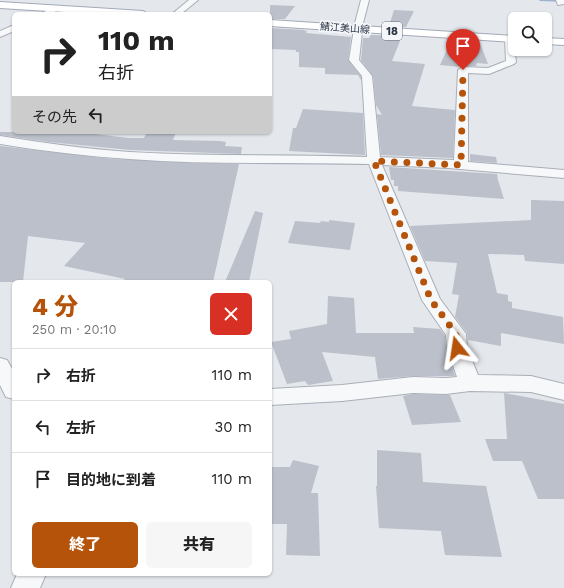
<!DOCTYPE html>
<html lang="ja">
<meta charset="utf-8">
<style>
:root{--surface:#fff;--page:#f6f6f6;--text:#222;--muted:#767676;--line:#e0e0e0;--accent:#b45309}
body{margin:0;font-family:"Work Sans","Noto Sans JP",sans-serif;background:var(--page);color:var(--text);height:100vh;display:flex;flex-direction:column;font-size:15px;white-space:nowrap}
*{box-sizing:border-box;margin:0}
p{font-size:13px;color:var(--muted)}
.icon{flex:none;width:22px;height:22px;fill:none;stroke:currentColor;stroke-width:2;stroke-linecap:round;stroke-linejoin:round}
.map{position:relative;flex:1;overflow:hidden}
.side{position:absolute;left:12px;top:280px;width:260px;height:296px;display:flex;flex-direction:column;background:var(--surface);border-radius:6px;box-shadow:0 1px 3px #0004}
.side>*{flex:none}
.top-card{position:absolute;left:12px;top:12px;width:260px;height:122px;border-radius:6px;box-shadow:0 1px 3px #0004;background:#fff;color:var(--text);overflow:hidden}
.buttons{position:absolute;left:508px;top:12px;display:grid;gap:8px}
.buttons a{display:grid;place-items:center;width:44px;height:44px;border-radius:6px;background:var(--surface);box-shadow:0 1px 3px #0004;font-size:20px}
.pin{position:absolute;display:grid;place-items:center;width:34px;height:34px;color:#fff;margin:-41px -17px;border-radius:50% 50% 50% 0;rotate:-45deg;box-shadow:0 0 4px #0007}
.pin .icon{rotate:45deg}
.me{position:absolute;width:44px;margin:-22px;rotate:345deg;stroke-linejoin:round;filter:drop-shadow(0 0 3px #0008)}
.turn{display:flex;align-items:center;gap:14px;height:84px;padding:0 20px;font-size:18px}
.turn .icon{width:52px;height:52px;stroke-width:2.5}
.turn b{display:block;font-size:28px;line-height:34px}
.then{display:flex;align-items:center;height:38px;padding:0 20px;background:#0003;gap:8px;font-size:15px}
.round{display:grid;place-items:center;flex:none;width:42px;height:42px;border-radius:6px;background:var(--page)}
.overview{display:flex;align-items:center;justify-content:space-between;height:68px;padding:0 20px}
h1{font-size:24px;font-weight:800;line-height:30px;color:var(--accent)}
.button{display:flex;gap:8px;margin-top:auto;padding:8px 20px}
.button a{flex:1;height:46px;border-radius:6px;background:var(--accent);color:#fff;font-size:16px;font-weight:800;line-height:46px;text-align:center}
.button a+a{background:var(--page);color:var(--text)}
ul{padding:0;list-style:none}
li{display:flex;align-items:center;gap:12px;height:52px;padding:0 20px;border-top:1px solid var(--line)}
li div{flex:1}
li b{display:block;font-size:15px}
li em{font-style:normal}
.map>svg:first-child{display:block}
</style>
<div class="map">
<svg width="564" height="588" viewBox="0 0 564 588">
<rect width="100%" height="100%" fill="#e4e7ec"/>
<g fill="none" stroke-linecap="round" stroke-linejoin="round">
<!-- stream -->
<path fill="#9fb4cc" fill-rule="evenodd" d="M539,0H564V2L540,1Z"/>
</g>
<!-- building -->
<path fill="#bbc0ca" d="M270,5L295,6L285,19H270Z
M394,10L414,11L406,27L389,26Z
M270,28L305,30L304,31H307L306,33L351,37L348,60L361,77V80L358,75L325,74V68L299,67V52H296V50L270,49Z
M371,35L402,36L392,61L425,64L412,106L455,110L453,158L381,155L377,114L382,115L376,105L373,76L361,60L363,38H369Z
M451,41L480,43L488,64L477,63L476,66H463L460,67L440,65Z
M303,109L363,113L365,155L289,151L293,128H296Z
M0,132H79L128,138H144L147,132H176L173,140L220,141L226,142L225,146L242,147L241,154L130,150L49,142L0,135Z
M0,146L113,159L239,164L213,282H122L125,279L64,266L85,243L28,236L23,282H0Z
M470,154L496,157L497,163L470,161Z
M389,167L497,174L498,180L504,199L398,191V186H394V180H391Z
M531,200L564,201V264L525,261L524,255L488,254L497,293L508,295V301L512,302V308L563,317L564,344L501,333V346L468,340L467,333L455,317L459,295L452,294L457,263L425,261L410,226L531,220Z
M255,211L263,213L249,282H225Z
M329,220L355,223L350,250L288,243L295,221L320,223L321,221L329,222Z
M328,296L354,298L356,333H414L413,327L440,329L445,336L446,348L455,376H413L378,379L375,357L322,352L333,381L308,385L305,381L287,384L271,342L291,339L289,331L327,324Z
M504,393L564,404V499H538L522,461H493L485,439H507Z
M413,394L450,395L461,422L412,425L403,396Z
M377,450L421,453L423,482L486,486L502,557L445,555L441,531L379,528L376,486H377Z
M293,460L319,466L311,493H318L320,556L286,555L287,524H270V467H290Z"/>
<g fill="none" stroke-linecap="round" stroke-linejoin="round">
<defs>
<path id="minor" d="M189,0H198L181,14H172Z
M361,0H369L363,23L359,60L372,76L380,157L454,160L458,70L463,67L488,68L506,61L505,38L509,35L513,38L516,62L514,64L489,74L468,73V162L564,170V178L448,168L382,165L440,299L466,334L467,348L478,375L531,376L564,384V400L531,392L470,391L446,394L413,393L342,401L270,405V389L342,385L413,377L446,378L457,377L447,348L446,335L422,300L369,164C289,162 209,165 129,159C86,156 43,151 0,144V136C43,143 86,149 130,152C209,157 288,154 367,157L362,76L349,60L355,23Z
M556,0H564V4L558,5Z
M55,6H58V10L50,14H40Z
M14,25V31L0,37V31Z
M0,358L7,360L14,372V399L6,397L0,385Z
M17,574H46L40,588H11Z"/>
<path id="primary" d="M0,2L143,11L148,14H97L0,8Z
M270,20L515,36V42L270,26Z
M545,38L564,39V45L545,44Z"/>
</defs>
<!-- minor casing -->
<use href="#minor" stroke="#a9aeb7" stroke-width="2"/>
<!-- primary casing -->
<use href="#primary" stroke="#a3abb8" stroke-width="2"/>
<!-- minor -->
<use href="#minor" fill="#f7f8fa" fill-rule="evenodd"/>
<!-- primary -->
<use href="#primary" fill="#fff" fill-rule="evenodd"/>
</g>
<g fill="none" stroke-linecap="round" stroke-linejoin="round">
<!-- route -->
<path stroke="#b45309" stroke-width="7" stroke-dasharray="0 12.6" d="M457,348L456,334L431,300L374,161L461,165L463,70"/>
</g>
<g text-anchor="middle" dominant-baseline="central" stroke-width="3.5" stroke-linejoin="round" paint-order="stroke">
<!-- far-street labels -->
<g font-size="10" fill="#2b3445" stroke="#f4f6f9">
<text transform="translate(345 28) rotate(4)">鯖江美山線</text>
</g>
<!-- shield labels -->
<rect fill="#f4f6f9" stroke="#676e7b" stroke-width="1" x="382" y="22" width="20" height="18" rx="3"/>
<g font-size="11" font-weight="bold" fill="#2b3445">
<text x="392" y="31">18</text>
</g>
</g>
</svg>
<div class="buttons">
<a><svg class="icon" aria-label="search" viewBox="0 0 24 24"><circle cx="10" cy="10" r="6"/><path d="M15 15l6 6"/></svg></a>
</div>
<div class="pin" style="left:463px;top:70px;background:#d93025"><svg class="icon" aria-label="arrive" viewBox="0 0 24 24"><path d="M6 21V4h12l-3 4 3 4H6"/></svg></div>
<svg class="me" style="left:457px;top:348px" viewBox="-20 -20 40 40"><path d="M0-17L14 15 0 8-14 15z" fill="#b45309" stroke="#fff" stroke-width="4"/></svg>
<div class="top-card">
<div class="turn"><svg class="icon" aria-label="right" viewBox="0 0 24 24"><path d="M7 20v-9h11M14 6l5 5-5 5"/></svg><div><b>110 m</b>右折</div></div>
<div class="then">その先<svg class="icon" aria-label="left" viewBox="0 0 24 24"><path d="M17 20v-9H6M10 6l-5 5 5 5"/></svg></div>
</div>
<section class="side">
<div class="overview"><div><h1>4 分</h1><p>250 m · 20:10</p></div><a class="round" style="background:#d93025;color:#fff"><svg class="icon" aria-label="close" viewBox="0 0 24 24"><path d="M6 6l12 12M18 6L6 18"/></svg></a></div>
<ul>
<li><svg class="icon" aria-label="right" viewBox="0 0 24 24"><path d="M7 20v-9h11M14 6l5 5-5 5"/></svg><div><b>右折</b></div><em>110 m</em></li>
<li><svg class="icon" aria-label="left" viewBox="0 0 24 24"><path d="M17 20v-9H6M10 6l-5 5 5 5"/></svg><div><b>左折</b></div><em>30 m</em></li>
<li><svg class="icon" aria-label="arrive" viewBox="0 0 24 24"><path d="M6 21V4h12l-3 4 3 4H6"/></svg><div><b>目的地に到着</b></div><em>110 m</em></li>
</ul>
<div class="button"><a>終了</a><a>共有</a></div>
</section>
</div>
